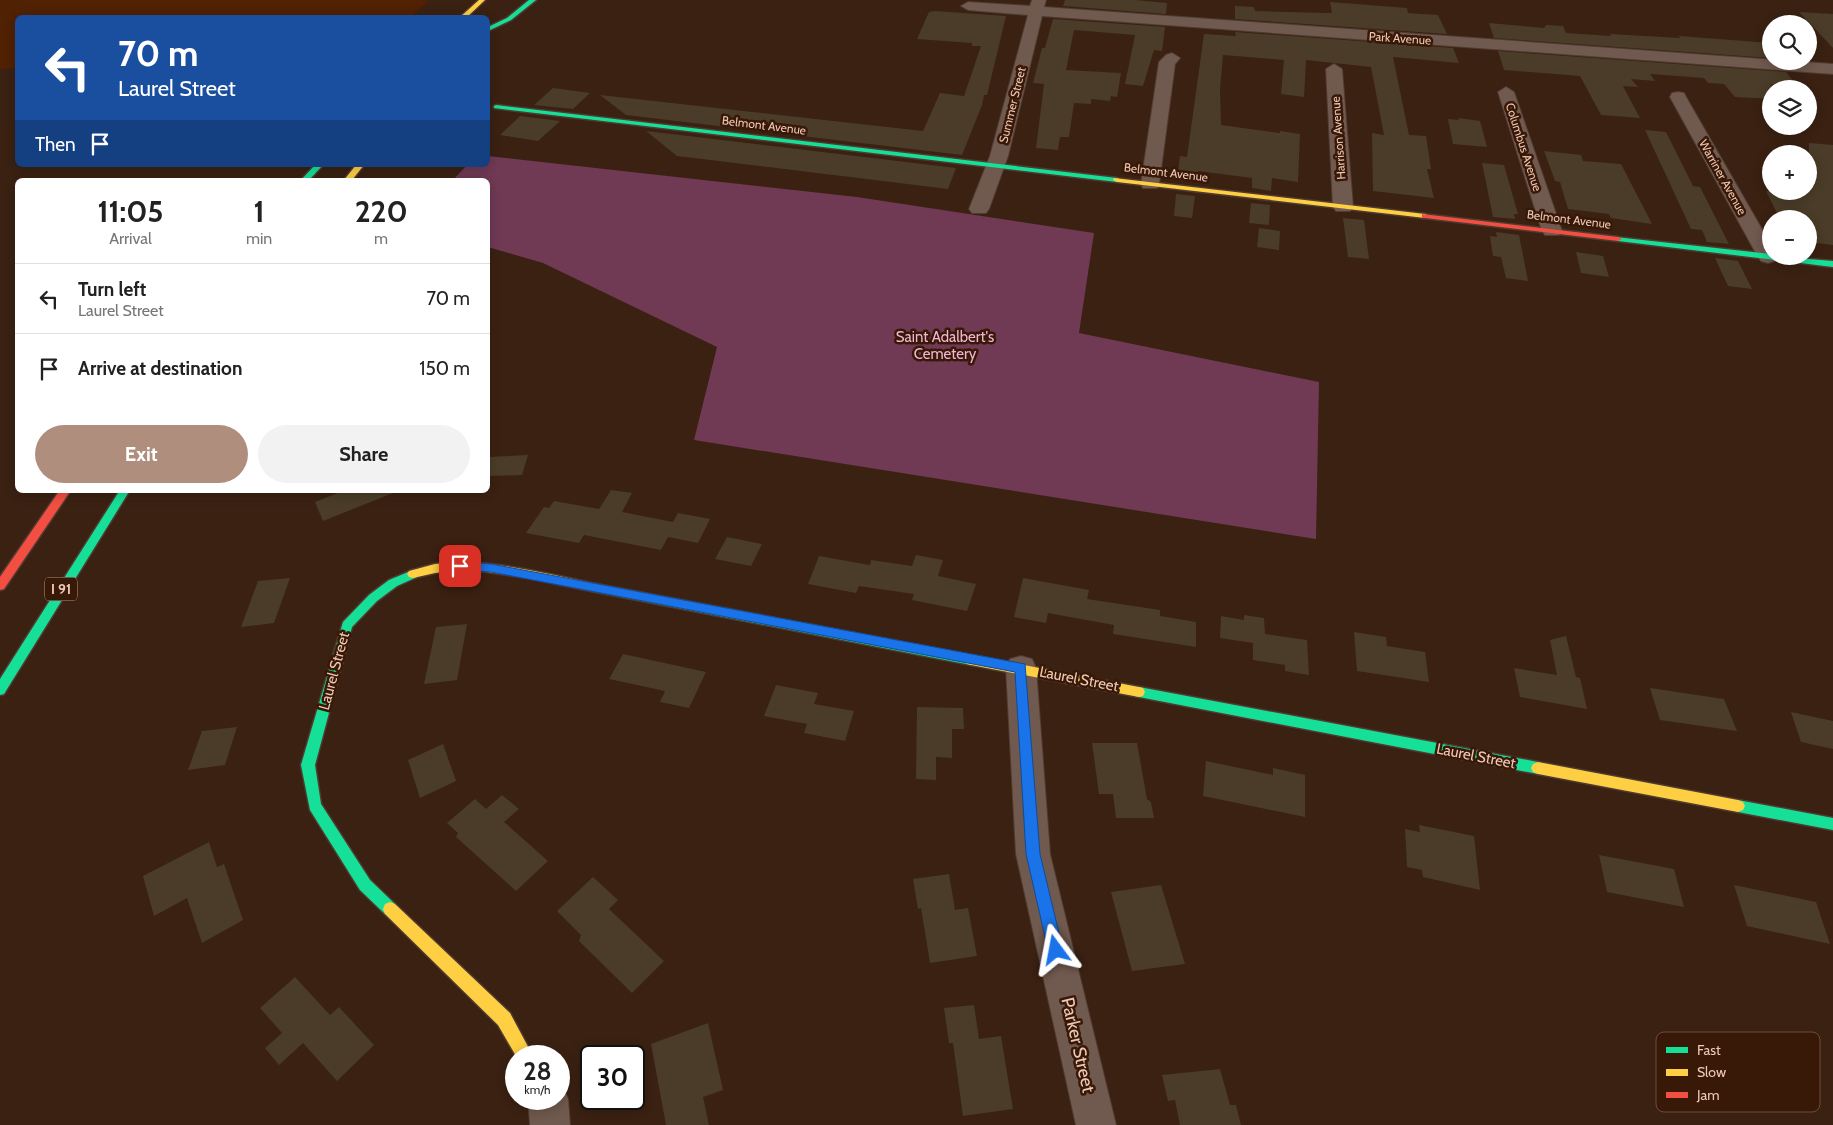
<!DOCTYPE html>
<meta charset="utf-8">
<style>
:root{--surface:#fff;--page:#f2f2f2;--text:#222;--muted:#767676;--line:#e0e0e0;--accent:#af8e7d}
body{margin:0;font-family:Cabin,sans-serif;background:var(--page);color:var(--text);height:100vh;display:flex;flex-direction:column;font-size:19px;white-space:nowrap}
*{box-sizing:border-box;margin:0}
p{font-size:16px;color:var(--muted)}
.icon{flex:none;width:28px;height:28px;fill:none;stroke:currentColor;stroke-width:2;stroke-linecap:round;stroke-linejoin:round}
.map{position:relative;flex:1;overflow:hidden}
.sheet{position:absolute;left:15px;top:178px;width:475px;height:315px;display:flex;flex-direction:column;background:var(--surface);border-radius:8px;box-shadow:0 2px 12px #0003}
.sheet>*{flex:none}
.guide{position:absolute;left:15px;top:15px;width:475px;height:152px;border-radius:8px;box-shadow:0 2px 12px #0003;background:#1a4fa0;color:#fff;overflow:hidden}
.controls{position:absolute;left:1762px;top:15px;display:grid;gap:10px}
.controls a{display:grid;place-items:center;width:55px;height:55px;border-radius:50%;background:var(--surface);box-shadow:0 2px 12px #0003;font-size:25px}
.speed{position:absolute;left:505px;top:1045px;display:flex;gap:10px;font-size:25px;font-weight:700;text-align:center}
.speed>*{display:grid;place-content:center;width:65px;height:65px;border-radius:50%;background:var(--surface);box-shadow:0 2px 12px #0003;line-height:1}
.speed small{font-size:12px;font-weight:400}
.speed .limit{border:2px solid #111;border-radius:8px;background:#fff;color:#111}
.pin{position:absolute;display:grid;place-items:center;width:42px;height:42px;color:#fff;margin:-21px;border-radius:10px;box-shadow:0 2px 8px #0006}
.me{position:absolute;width:55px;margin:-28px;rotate:347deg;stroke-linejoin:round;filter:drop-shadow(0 0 4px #0008)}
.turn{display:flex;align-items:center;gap:18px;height:105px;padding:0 20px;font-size:22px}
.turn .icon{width:65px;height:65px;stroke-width:2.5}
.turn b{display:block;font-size:35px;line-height:42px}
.then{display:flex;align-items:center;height:48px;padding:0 20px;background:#0003;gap:10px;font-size:19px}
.eta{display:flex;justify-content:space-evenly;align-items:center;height:85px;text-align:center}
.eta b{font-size:30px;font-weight:700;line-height:35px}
.action{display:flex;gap:10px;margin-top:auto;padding:10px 20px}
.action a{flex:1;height:58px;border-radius:30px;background:var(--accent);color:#fff;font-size:20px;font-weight:700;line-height:58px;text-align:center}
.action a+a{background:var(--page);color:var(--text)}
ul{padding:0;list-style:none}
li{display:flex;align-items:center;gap:15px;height:70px;padding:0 20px;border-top:1px solid var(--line)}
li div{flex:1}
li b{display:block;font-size:19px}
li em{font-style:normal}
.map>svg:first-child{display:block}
</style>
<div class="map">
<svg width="1833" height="1125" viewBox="0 0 1833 1125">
<rect width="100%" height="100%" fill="#3a2112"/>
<!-- built -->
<path fill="#502103" d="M0,0H429L410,18H18L17,68L0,69Z"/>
<!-- green -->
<path fill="#703954" d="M488,156L857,197L1094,233L1079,333L1319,382L1316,539L694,440L717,347L543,263L488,247V180H453L467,165H488Z"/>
<!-- building -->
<path fill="#4a3c28" d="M1065,0H1135L1167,3L1166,14L1063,6Z
M1330,2L1407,8L1408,13L1438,15L1447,34L1235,19V6L1254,7L1255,11L1326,13H1332Z
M935,11L1006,16L987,95H984L982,105L962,155L626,115L600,95L923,131L940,93L964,96L981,46H972V43L917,39L929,12Z
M1799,12L1833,14V48Z
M1053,19L1165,27L1162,51L1154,50L1143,86L1125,84L1135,35L1074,30L1066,70L1121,73L1117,97L1111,96L1110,101L1091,99V104L1074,103L1069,137H1060L1058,150L1036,148L1044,84L1033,83L1042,48H1045Z
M1489,23L1544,28L1546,25L1563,26L1566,33L1611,36L1610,34L1680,38L1679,36L1771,43V58L1494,38Z
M1235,32L1453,48L1459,63L1393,57L1409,135L1426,136L1431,169H1427L1434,198L1373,191L1372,133L1384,135L1371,67L1306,60L1304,97L1281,94L1284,60L1223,55L1220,89L1221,125L1280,133V131L1300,134L1298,182L1272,178L1271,191L1252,188V178L1198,171L1197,182L1177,180L1180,156L1187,157L1204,34L1236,36Z
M1498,51L1786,72L1798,87L1771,84V99L1735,97L1724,84L1708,83L1704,78L1650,74L1655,81L1631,79L1638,87L1623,86L1640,118L1601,115L1580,76L1504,70Z
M553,88L590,93L573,109L534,105Z
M520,116L560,121L538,141L500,135Z
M1458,118L1480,121L1487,147L1453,144L1448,119L1459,120Z
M1645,130L1666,132L1693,186L1700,187L1729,244L1707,242L1702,230L1691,229Z
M646,131L956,168L948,189L899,183L677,156Z
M1809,143L1833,145V245L1809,242V219H1780L1766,191H1809Z
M1544,151L1581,155L1583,161L1621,164L1652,224L1611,218L1609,214L1568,209L1560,182L1555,181Z
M1482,163L1504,165L1518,214H1514L1515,219L1493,217Z
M1176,194L1195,196L1192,218L1174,216Z
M1251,203L1270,205L1269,225L1249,223Z
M1343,218L1364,220L1369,259L1348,257Z
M1259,228L1280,231L1279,250L1257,247Z
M1496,232L1519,235L1528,281L1506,278L1501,257L1493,256L1490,236L1497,237Z
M1576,252L1603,256L1609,277L1581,273Z
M1715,258L1738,261L1752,289L1728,286Z
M528,455L522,475L488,476V457Z
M345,490H398V491L323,521L315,502Z
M611,490L632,493L622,512L673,522L678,513L710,519L698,543L668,537L661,550L584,535L579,543L526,533L544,507L549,508L554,501L599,509Z
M727,537L762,544L751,566L715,559Z
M916,555L943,560L938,576L976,584L967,611L912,600L914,594L859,586L856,593L808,584L819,556L870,565L871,560L912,566Z
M290,578L274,623L241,627L258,581Z
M1023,578L1089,590L1087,599L1160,610V616L1196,622V647L1113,634L1114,625L1048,613L1046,623L1014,617Z
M1244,615L1264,618L1265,634L1307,640L1309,675L1285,671V665L1253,660V643L1220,638L1221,616L1244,620Z
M467,624L457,680L424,684L436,627Z
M1354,632L1386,637L1387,646L1425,652L1429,682L1357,671Z
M1566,636L1576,677L1580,678L1587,709L1520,697L1514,668L1557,675L1550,640Z
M623,654L706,672L689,708L660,702L665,691L609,679Z
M776,685L818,693L814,704L854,711L845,741L804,733L807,724L764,716Z
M1650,688L1724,699L1737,731L1660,720Z
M917,707L963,708L964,729H952V758L936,757V780L916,779Z
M1791,712L1833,721V749L1801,742Z
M237,727L225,765L188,770L202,731Z
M1092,743H1137L1147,799L1151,802L1154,818H1116L1113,794H1099Z
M443,744L456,781L420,798L408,760Z
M1206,761L1273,775V768L1305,775V817L1203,796Z
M502,795L519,809L504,822L548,861L516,891L456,837L458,833L447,823L475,799L486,809Z
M1419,825L1474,836L1480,890L1423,877L1422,870L1407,867L1405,829L1420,832Z
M209,842L217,867L224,864L243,920L202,943L187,898L154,916L143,876Z
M1599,855L1674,869L1684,907L1607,892Z
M949,874L955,910L968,908L977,956L930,963L921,908L918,909L913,879Z
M593,877L618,900L609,909L664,961L632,993L579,941L581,935L557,911Z
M1161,885L1185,964L1132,971L1111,892Z
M1734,885L1816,902L1830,944L1747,926Z
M295,977L330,1015L339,1007L374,1045L337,1081L303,1043L279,1065L265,1048L282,1033L260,1008Z
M974,1005L979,1039L1001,1036L1013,1109L963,1116L953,1043H949L944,1008Z
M708,1023L723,1090L703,1097L709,1125H666L651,1044Z
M1220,1069L1230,1105H1236L1241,1125H1180L1175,1100L1168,1101L1162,1075Z"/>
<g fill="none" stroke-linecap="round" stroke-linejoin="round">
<defs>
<path id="street" d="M1032,0H1046L1044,7L1833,64V74L1042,16L1008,156L989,209L986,213H972L969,209L990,156L1028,15L968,10L961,6L968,2L1030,6Z
M1172,53L1180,58L1175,64L1159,184L1157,188H1143L1141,184L1159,62L1166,55Z
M1334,64L1342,69L1353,207L1350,211H1336L1333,207L1326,69Z
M1506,87L1514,92L1562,231L1559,235H1545L1542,231L1498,92Z
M1678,92L1684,93L1686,97L1771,245V256L1778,257L1775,261L1768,263L1761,261L1758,257L1670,97L1672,93Z
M1021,656L1032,659L1036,668L1050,854L1116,1125H1076L1016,854L1006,668L1010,659Z
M559,1083L562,1085L568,1099L570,1125H530L528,1099H559Z"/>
<path id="fast" d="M529,0H536L511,20L488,31V27L507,18Z
M496,105L1117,178L1121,180L1117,182L494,108V106Z
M315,165H323L309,180H301Z
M1615,237L1771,254V256L1833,261V267L1618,241L1614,239Z
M120,490H130L4,694L0,695V679Z
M413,570L417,571L419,574L417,577L397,586L377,601L352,627L315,765L321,804L370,880L395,904L397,909L395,914L390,916L385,914L360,890L310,810L301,765L343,622L369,595L389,580Z
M596,584L971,655L975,656L977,660L975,664L971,665L596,592L592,591L590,588L592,585Z
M1139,687L1538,762L1543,764L1545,768L1543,772L1538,774L1139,697L1135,696L1133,692L1135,688Z
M1738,800L1833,818V830L1738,812L1733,810L1731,806L1733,802Z"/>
<path id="slow" d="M479,0H485L466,18H459Z
M356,165H364L352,180H344Z
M1114,178L1425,214L1429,216L1425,218L1117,182L1113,180Z
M458,562C505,563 550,574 596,584L600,585L602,588L600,591L596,592L528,578L481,571L458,570L435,573L413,578L409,577L407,574L409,571L435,564Z
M971,655L1139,687L1143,688L1145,692L1143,696L1139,697L971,665L967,664L965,660L967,656Z
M1538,762L1738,800L1743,802L1745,806L1743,810L1738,812L1538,774L1533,772L1531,768L1533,764Z
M390,902L395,904L510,1013L533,1056H516L498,1025L385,914L383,909L385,904Z"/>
<path id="jam" d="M1422,214L1618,237L1622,239L1618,241L1425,218H1422Z
M60,490H71L4,589L0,590V577Z"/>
</defs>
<!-- street casing -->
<use href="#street" stroke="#503b31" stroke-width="2"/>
<!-- fast casing -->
<use href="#fast" stroke="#503b31" stroke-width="3"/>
<!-- slow casing -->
<use href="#slow" stroke="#503b31" stroke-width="3"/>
<!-- jam casing -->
<use href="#jam" stroke="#503b31" stroke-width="3"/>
<!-- street -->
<use href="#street" fill="#70594e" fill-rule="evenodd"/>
<!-- fast -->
<use href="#fast" fill="#16e098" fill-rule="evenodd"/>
<!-- slow -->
<use href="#slow" fill="#ffcf43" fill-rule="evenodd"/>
<!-- jam -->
<use href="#jam" fill="#f24e42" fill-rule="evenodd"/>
</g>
<!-- route -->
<path fill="#1a73e8" stroke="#114b97" d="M460,562L491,564L1025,664L1040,854L1063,950L1061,956L1056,958L1050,956L1048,950L1026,854L1015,672L491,572L460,570L455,566Z"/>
<g text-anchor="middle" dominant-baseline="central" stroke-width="5" stroke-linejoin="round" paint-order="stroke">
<!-- far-street labels -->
<g font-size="12" fill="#eec8b7" stroke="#381806">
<text transform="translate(1400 38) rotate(4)">Park Avenue</text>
<text transform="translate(1012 105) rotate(-76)">Summer Street</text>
<text transform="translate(764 125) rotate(7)">Belmont Avenue</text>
<text transform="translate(1338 138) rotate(-94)">Harrison Avenue</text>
<text transform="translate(1524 147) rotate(72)">Columbus Avenue</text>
<text transform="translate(1166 172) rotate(7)">Belmont Avenue</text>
<text transform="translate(1723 177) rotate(61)">Warriner Avenue</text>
<text transform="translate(1569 219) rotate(7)">Belmont Avenue</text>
</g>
<!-- shield labels -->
<rect fill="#381806" stroke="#b79382" stroke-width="1" x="45" y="577.5" width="32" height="23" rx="4"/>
<g font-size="14" font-weight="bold" fill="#eec8b7">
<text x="61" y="589">I 91</text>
</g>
<!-- park labels -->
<g font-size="15" fill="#f3b4d5" stroke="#381806">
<text x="945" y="337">Saint Adalbert's<tspan x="945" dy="17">Cemetery</tspan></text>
</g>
<!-- street labels -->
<g font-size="15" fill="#eec8b7" stroke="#381806">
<text transform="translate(334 671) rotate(-75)">Laurel Street</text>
<text transform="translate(1079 679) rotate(11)">Laurel Street</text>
<text transform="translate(1476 756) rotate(11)">Laurel Street</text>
</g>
<!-- near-street labels -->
<g font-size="18" fill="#eec8b7" stroke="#381806">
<text transform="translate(1078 1045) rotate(77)">Parker Street</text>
</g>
</g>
<!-- legend -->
<rect x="1656" y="1032" width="164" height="80" rx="8" fill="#381806" stroke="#6f4d3b" stroke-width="1"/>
<rect x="1666" y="1047" width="22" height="6" fill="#16e098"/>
<rect x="1666" y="1069" width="22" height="7" fill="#ffcf43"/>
<rect x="1666" y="1092" width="22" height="6" fill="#f24e42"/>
<g font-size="14" fill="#eec8b7">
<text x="1697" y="1055">Fast</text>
<text x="1697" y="1077">Slow</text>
<text x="1697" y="1100">Jam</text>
</g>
</svg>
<div class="controls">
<a><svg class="icon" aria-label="search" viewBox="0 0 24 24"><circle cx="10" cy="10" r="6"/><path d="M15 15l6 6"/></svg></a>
<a><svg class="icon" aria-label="layers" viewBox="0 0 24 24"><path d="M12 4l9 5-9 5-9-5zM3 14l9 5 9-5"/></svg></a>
<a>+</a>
<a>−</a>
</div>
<div class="speed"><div>28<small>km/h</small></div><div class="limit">30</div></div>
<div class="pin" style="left:460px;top:566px;background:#d93025"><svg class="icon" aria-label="arrive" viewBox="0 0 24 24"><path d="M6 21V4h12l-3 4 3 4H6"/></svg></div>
<svg class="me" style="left:1056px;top:950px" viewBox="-20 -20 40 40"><path d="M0-17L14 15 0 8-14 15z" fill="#1a73e8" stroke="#fff" stroke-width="4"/></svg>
<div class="guide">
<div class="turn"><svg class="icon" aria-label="left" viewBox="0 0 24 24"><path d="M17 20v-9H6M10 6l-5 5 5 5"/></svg><div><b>70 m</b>Laurel Street</div></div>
<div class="then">Then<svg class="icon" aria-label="arrive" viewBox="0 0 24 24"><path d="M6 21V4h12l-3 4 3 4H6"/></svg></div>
</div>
<section class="sheet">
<div class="eta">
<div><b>11:05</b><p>Arrival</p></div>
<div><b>1</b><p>min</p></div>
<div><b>220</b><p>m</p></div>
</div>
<ul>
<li><svg class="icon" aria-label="left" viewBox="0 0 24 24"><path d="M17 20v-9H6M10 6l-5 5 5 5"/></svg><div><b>Turn left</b><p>Laurel Street</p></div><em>70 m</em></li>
<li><svg class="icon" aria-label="arrive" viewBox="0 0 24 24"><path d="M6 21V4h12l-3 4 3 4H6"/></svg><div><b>Arrive at destination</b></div><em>150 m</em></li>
</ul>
<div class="action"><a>Exit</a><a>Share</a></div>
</section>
</div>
